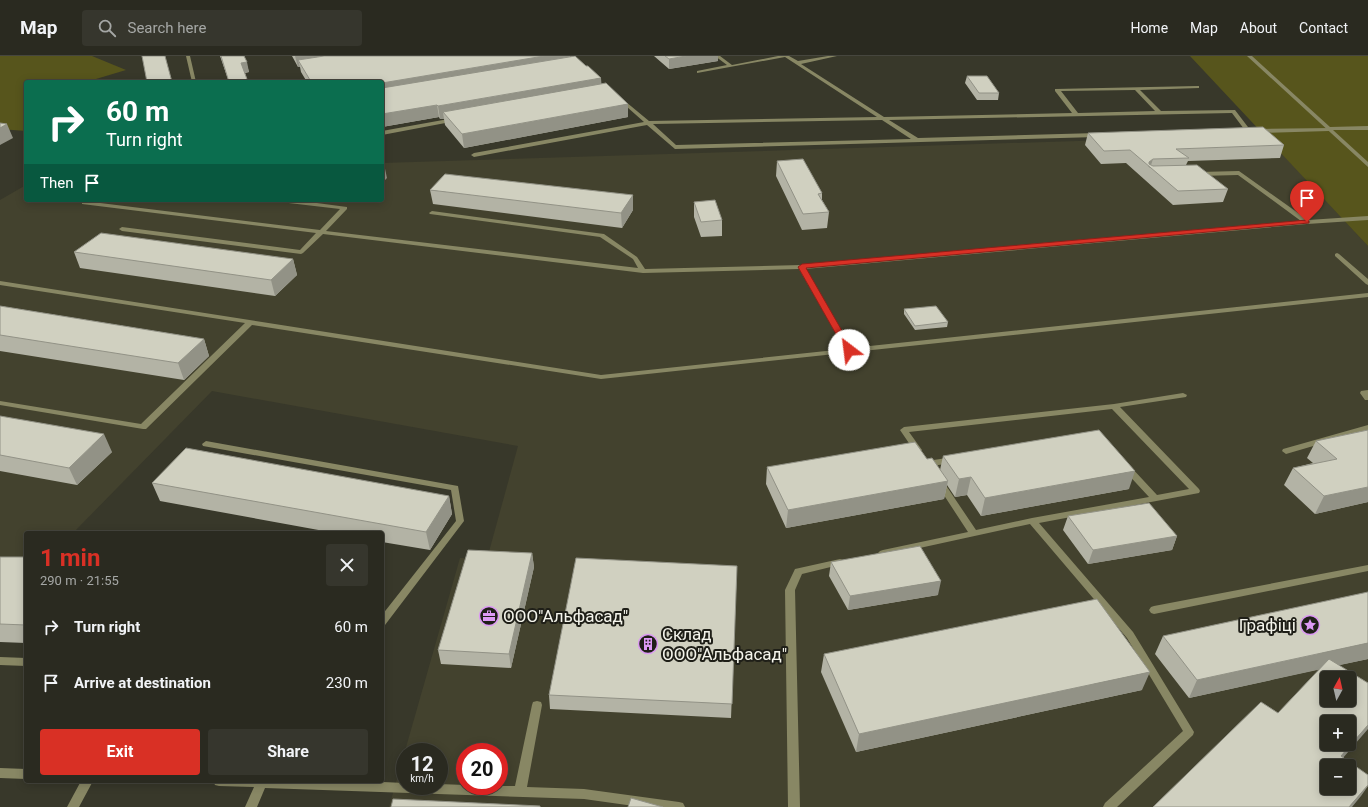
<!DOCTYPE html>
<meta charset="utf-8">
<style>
:root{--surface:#2a2a20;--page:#36362d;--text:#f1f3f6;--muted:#a5a7a5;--line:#46463e;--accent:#d93025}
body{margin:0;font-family:Roboto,sans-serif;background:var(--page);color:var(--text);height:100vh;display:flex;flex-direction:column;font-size:15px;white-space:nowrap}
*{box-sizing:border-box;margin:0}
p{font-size:13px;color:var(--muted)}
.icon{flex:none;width:22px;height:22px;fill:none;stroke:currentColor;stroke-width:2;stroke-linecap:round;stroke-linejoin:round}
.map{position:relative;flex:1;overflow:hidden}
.side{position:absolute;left:24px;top:475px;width:360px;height:252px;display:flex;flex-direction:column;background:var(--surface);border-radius:4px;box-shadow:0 2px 10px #0003,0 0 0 1px var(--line)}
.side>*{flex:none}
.hud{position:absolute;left:24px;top:24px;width:360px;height:122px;border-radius:4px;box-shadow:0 2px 10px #0003,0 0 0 1px var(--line);background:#0b6e4f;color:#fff;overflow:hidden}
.needle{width:26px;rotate:8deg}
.controls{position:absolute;left:1320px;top:615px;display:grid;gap:8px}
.controls a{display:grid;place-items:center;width:36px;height:36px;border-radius:4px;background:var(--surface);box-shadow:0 2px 10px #0003,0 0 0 1px var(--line);font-size:20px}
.speed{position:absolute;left:396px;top:687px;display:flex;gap:8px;font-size:20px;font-weight:700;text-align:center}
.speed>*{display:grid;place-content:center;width:52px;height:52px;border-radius:50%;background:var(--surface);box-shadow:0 2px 10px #0003,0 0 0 1px var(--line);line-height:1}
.speed small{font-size:10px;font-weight:400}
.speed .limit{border:6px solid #d22;background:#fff;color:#111}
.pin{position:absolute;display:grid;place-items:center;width:34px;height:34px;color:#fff;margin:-41px -17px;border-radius:50% 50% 50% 0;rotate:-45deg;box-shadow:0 0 4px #0007}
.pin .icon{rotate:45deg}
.me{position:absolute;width:44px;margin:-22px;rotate:330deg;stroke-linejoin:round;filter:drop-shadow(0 0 3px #0008)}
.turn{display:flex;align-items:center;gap:14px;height:84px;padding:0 16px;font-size:18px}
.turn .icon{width:52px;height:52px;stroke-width:2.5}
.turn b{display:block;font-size:28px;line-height:34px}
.then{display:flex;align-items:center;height:38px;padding:0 16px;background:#0003;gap:8px;font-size:15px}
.round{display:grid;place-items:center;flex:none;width:42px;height:42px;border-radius:4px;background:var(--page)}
.overview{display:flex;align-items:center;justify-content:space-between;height:68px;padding:0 16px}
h1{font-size:24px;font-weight:700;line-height:30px;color:var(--accent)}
.button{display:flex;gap:8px;margin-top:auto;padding:8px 16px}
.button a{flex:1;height:46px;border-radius:4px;background:var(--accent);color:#fff;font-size:16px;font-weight:700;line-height:46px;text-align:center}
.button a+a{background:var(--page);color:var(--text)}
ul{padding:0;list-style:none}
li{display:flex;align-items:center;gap:12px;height:56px;padding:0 16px}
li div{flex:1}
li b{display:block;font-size:15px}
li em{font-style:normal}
header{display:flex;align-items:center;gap:24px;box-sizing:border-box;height:56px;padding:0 20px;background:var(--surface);border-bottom:1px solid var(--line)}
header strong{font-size:19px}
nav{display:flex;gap:22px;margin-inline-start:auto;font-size:14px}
.search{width:280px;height:36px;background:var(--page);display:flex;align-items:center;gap:10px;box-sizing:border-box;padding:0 14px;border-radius:4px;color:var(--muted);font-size:15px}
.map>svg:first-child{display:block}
</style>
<header>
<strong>Map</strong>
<div class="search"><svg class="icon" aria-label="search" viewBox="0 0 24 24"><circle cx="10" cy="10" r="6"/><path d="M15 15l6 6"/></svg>Search here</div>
<nav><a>Home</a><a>Map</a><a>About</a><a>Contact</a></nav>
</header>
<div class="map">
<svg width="1368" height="751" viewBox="0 0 1368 751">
<rect width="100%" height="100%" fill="#38382a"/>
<!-- built -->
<path fill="#43422e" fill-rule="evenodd" d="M1265,79L1368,190V751H389L460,502L487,503L518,390L212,335L73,477H26V504L0,502V144L26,129V144H382V107ZM1327,622H1349V644H1327ZM1327,666H1349V688H1327ZM405,696H439V730H405ZM465,696H499V730H465ZM1327,710H1349V732H1327Z"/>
<!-- green -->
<path fill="#57551c" d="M0,0H92L126,14L86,26H26V75L0,73Z
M1190,0H1368V190Z"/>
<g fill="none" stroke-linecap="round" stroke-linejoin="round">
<!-- service -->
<path fill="#888764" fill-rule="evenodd" d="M186,0H190L196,26H192Z
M715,0H720L732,9L778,0H789L798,5L828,0H837L801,8L884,61L1072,57L1055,35V33L1197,30H1199V32L1140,34L1161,55L1235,54L1251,75L1248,77L1241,76V74L1244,73L1232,57L889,64L918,82L1097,77L1100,79L1097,81L675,93L647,69L474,101L471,99L474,97L644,66L618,43V42L620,41L649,65L877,61L785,1L697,17V15L727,9ZM1135,34L1155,55L1078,57L1061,35ZM882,64L911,83L676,89L653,68Z
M454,62L457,64L456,65L382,79V75Z
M1331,72V74L1329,75L1257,77L1254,75L1257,73Z
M1239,115L1308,164L1368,160V164L1307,168L805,213L851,292L1368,237V241L601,323L252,269L146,373H143L0,349V345L141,368L245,267L0,229V225L601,319L845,293L799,213L643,217L323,178L303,197L301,198L122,175L119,173L122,171L300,194L316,177L82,148V146L84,145L320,174L340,153L280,146L277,144H294L347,151V153L326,175L638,212L633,203L600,181L430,158L429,157L432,155L604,178L637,201L645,213L801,209L1301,165L1238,119L1199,120L1196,118L1199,116Z
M1337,197L1339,198L1368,223V229L1366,228L1335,200V198Z
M1368,334V344H1365L1360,337L1361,335Z
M1183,337L1187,339L1186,341L1120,351L1199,433L1200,435L1199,437L1039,467L1133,576L1194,676L1193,679L1117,751H1103L1105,747L1183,675L1127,582L1030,468L883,500L880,499L878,497L880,495L883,494L968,476L936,427L940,424L943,425L976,474L1032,462L1149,441L1124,414L1123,412L1127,409L1130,410L1157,439L1189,433L1112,353L909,376L922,394L918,397L915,396L900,374L904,371L1114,348Z
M1368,369V374L1286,398L1282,395L1283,393Z
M206,385L458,430L464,465L385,569L382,570V559L456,465L451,434L203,390L202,388Z
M953,401L956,402L957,404L956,406L927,411L923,408L927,405Z
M840,503L843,504L845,506L843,508L802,518L795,534L800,751H788L785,534L795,513Z
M1368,509V515L1154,558L1151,557L1149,554L1151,551L1154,550Z
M0,601L26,602V610L0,609Z
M537,645L541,646L542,649L527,731L584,733L679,746L683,747L685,751H641L584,743L265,732L257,751H245L254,731L219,730L215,729L213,725H360L405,727V730H439V728L465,729V730H515L532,649L533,646Z
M0,712L26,713V723L0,722Z
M81,725H93L79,751H67Z"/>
<!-- minor -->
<path fill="#888764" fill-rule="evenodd" d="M1247,0H1252L1330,71L1368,70V74H1333L1368,106V111Z"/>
</g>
<!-- wall -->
<path fill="#b3b3a5" d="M220,0H244L249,16L245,17L248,26H229Z
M292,0H570V1L601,28L628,61L464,92L445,69L444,63H440L439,61L382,71V26H307L301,16L300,11H298Z
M654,0H718V5L669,13Z
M967,20L999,37L998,44H977L965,27Z
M1088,77L1284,89L1280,102L1188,105L1186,109L1228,133L1223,146L1173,149L1126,107L1101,108L1085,89Z
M777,105L822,137V144L829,156L827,172L802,174L776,120Z
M430,134L633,154L622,172L433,148Z
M694,146L722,164V180L701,181L694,161Z
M74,196L293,203L297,219L275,240L80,212Z
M0,250L204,283L209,300L184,324L0,295Z
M904,253L948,266L947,271L915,274L904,258Z
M0,360L112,396L77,429L0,415Z
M1368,374V446L1315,458L1284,429L1293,412L1313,407L1307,402L1316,385Z
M943,400L1129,433L981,460L967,439L955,441L947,429L944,443L786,472L766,428L767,411L927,403L940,414Z
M152,427L449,440L452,458L430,494L382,486V477H335L160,445Z
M1068,460L1177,480L1172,494L1088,508L1063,474Z
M532,497L534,511L511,612L441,608L438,594Z
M0,501H26V587L0,586Z
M831,506L938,539L848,554L829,520Z
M737,510L731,662L550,653L549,639Z
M1163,580L1368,603L1339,609L1343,701L1361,740L1278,657L1320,613L1189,642L1155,598Z
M824,598L1142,634L856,696L821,616Z"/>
<!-- shaded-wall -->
<path fill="#929286" d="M295,0H375L298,4L300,11H298Z
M544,0H570L571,8L382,39V27Z
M686,0H718V5L669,13V3Z
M247,6L249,16L244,17L241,7Z
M601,22L602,35L443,56L444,63H440L438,50Z
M628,48V61L464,92L462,78Z
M437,49L439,61L382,71V58Z
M7,68L13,82L0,89V72Z
M1153,103L1150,112L1148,110L1149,106Z
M384,108L387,122L382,127V110Z
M633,139V154L622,172L621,157Z
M293,203L297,219L275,240L271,224Z
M204,283L209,300L184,324L178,307Z
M104,378L112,396L77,429L69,412Z
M1135,415L1129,433L981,460L985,442Z
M971,421L967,439L955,441L959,423Z
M948,425L944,443L786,472L788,454Z
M1368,431V446L1315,458L1324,440Z
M449,440L452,458L430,494L426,476Z
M1177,480L1172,494L1088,508L1093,494Z
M532,497L534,511L511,612L509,598Z
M941,525L938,539L848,554L850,540Z
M1368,587V603L1189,642L1197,624Z
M1150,616L1142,634L856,696L859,678Z
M1368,669V673L1336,710L1341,700Z
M1368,729V730L1361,740L1352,751H1349Z"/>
<!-- building -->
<path fill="#d0d0c0" stroke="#929286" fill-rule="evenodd" d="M142,0H165L172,26H147Z
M221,0H244L247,6L241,7L248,26H229Z
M324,0H544L382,27V26H307L306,24H310L298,4Z
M575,0L586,10H588L601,22L438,50L437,49L382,58V32Z
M665,0H686L669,3Z
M967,20H987L999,37H979Z
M606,27L628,48L462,78L443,56Z
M0,67L7,68L0,72Z
M1263,71L1284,89L1176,93L1189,102L1153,103L1149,106V108L1153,110L1197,109L1228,133L1178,135L1130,94L1104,95L1088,77Z
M803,103L822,137L818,138L829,156L803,158L777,105Z
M445,118L633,139L621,157L430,134Z
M715,144L722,164L701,166L694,146Z
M101,177L293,203L271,224L74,196Z
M0,250L204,283L178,307L0,279Z
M936,250L948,266L915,270L904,253Z
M0,360L104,378L69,412L0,399Z
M1099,374L1135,415L985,442L971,421L959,423L943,400Z
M1368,374V431L1324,440L1293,412L1337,403L1316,385Z
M915,386L927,403L932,402L948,425L788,454L767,411Z
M186,392L449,440L426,476L152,427Z
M1149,447L1177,480L1093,494L1068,460Z
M920,490L941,525L850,540L831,506Z
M468,494L532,497L509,598L438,594Z
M0,501H26V569L0,568Z
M576,502L737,510L732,648L549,639Z
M1368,536V587L1197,624L1163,580Z
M1097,543L1150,616L859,678L824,598Z
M1329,603L1368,627V669L1341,700L1368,719V729L1349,751H1153L1261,646L1278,657ZM1327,622H1349V644H1327ZM1327,666H1349V688H1327ZM1327,710H1349V732H1327Z
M631,742L663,751H628Z
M393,743L540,750V751H391Z"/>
<!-- route -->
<path fill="#d93025" stroke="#8d1f18" d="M1307,164L1309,165V167L806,212L853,294L849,297L845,294L798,211L802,208Z"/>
<!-- icons -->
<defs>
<symbol id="office-ring" viewBox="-11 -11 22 22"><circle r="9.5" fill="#1f1f18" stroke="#dc99f4" stroke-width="1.5"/><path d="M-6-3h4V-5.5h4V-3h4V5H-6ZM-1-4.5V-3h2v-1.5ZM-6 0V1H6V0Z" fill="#dc99f4"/></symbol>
<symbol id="sight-ring" viewBox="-11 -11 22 22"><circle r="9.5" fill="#1f1f18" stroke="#dc99f4" stroke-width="1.5"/><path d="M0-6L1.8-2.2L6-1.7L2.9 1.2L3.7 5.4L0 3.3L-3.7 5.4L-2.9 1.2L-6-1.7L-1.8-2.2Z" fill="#dc99f4"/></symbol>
<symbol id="building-ring" viewBox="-11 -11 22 22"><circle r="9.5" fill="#1f1f18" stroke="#dc99f4" stroke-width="1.5"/><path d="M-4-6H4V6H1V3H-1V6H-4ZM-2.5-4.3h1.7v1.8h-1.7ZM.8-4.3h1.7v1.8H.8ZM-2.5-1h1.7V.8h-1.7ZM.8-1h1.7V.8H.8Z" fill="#dc99f4"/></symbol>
</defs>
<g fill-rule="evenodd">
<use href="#office-ring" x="478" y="549" width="22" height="22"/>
<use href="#sight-ring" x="1299" y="558" width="22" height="22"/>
<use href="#building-ring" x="637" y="577" width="22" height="22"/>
</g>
<g text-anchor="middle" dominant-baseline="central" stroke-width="4" stroke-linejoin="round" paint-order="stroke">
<!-- near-poi labels -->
<g font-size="17" fill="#f5f5ec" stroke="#1f1f18" text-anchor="start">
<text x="503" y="560">ООО"Альфасад"</text>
<text x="1296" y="569" text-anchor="end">Графіці</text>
<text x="662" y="578">Склад<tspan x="662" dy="20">ООО"Альфасад"</tspan></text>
</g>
</g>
</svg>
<div class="controls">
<a><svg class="needle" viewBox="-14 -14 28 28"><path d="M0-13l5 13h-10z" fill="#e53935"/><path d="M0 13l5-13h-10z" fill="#a5a7a5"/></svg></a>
<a>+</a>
<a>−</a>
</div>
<div class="speed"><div>12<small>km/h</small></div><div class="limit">20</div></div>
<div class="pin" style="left:1307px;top:166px;background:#d93025"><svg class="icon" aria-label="arrive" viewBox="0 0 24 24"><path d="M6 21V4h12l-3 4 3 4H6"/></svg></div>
<svg class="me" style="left:849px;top:294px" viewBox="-20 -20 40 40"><circle r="19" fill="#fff"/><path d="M0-13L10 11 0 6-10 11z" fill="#d93025"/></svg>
<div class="hud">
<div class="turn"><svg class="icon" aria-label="right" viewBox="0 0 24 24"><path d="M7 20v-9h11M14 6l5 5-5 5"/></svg><div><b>60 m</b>Turn right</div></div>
<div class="then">Then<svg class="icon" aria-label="arrive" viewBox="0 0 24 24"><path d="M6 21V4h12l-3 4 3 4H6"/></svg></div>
</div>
<section class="side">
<div class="overview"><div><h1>1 min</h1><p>290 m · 21:55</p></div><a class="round"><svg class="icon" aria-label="close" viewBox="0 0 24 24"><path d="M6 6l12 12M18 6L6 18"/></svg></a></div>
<ul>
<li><svg class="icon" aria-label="right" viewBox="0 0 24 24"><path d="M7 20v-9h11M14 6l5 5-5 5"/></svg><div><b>Turn right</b></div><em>60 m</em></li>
<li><svg class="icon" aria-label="arrive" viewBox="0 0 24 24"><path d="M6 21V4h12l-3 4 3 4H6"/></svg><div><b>Arrive at destination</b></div><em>230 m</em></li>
</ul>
<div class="button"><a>Exit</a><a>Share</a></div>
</section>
</div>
